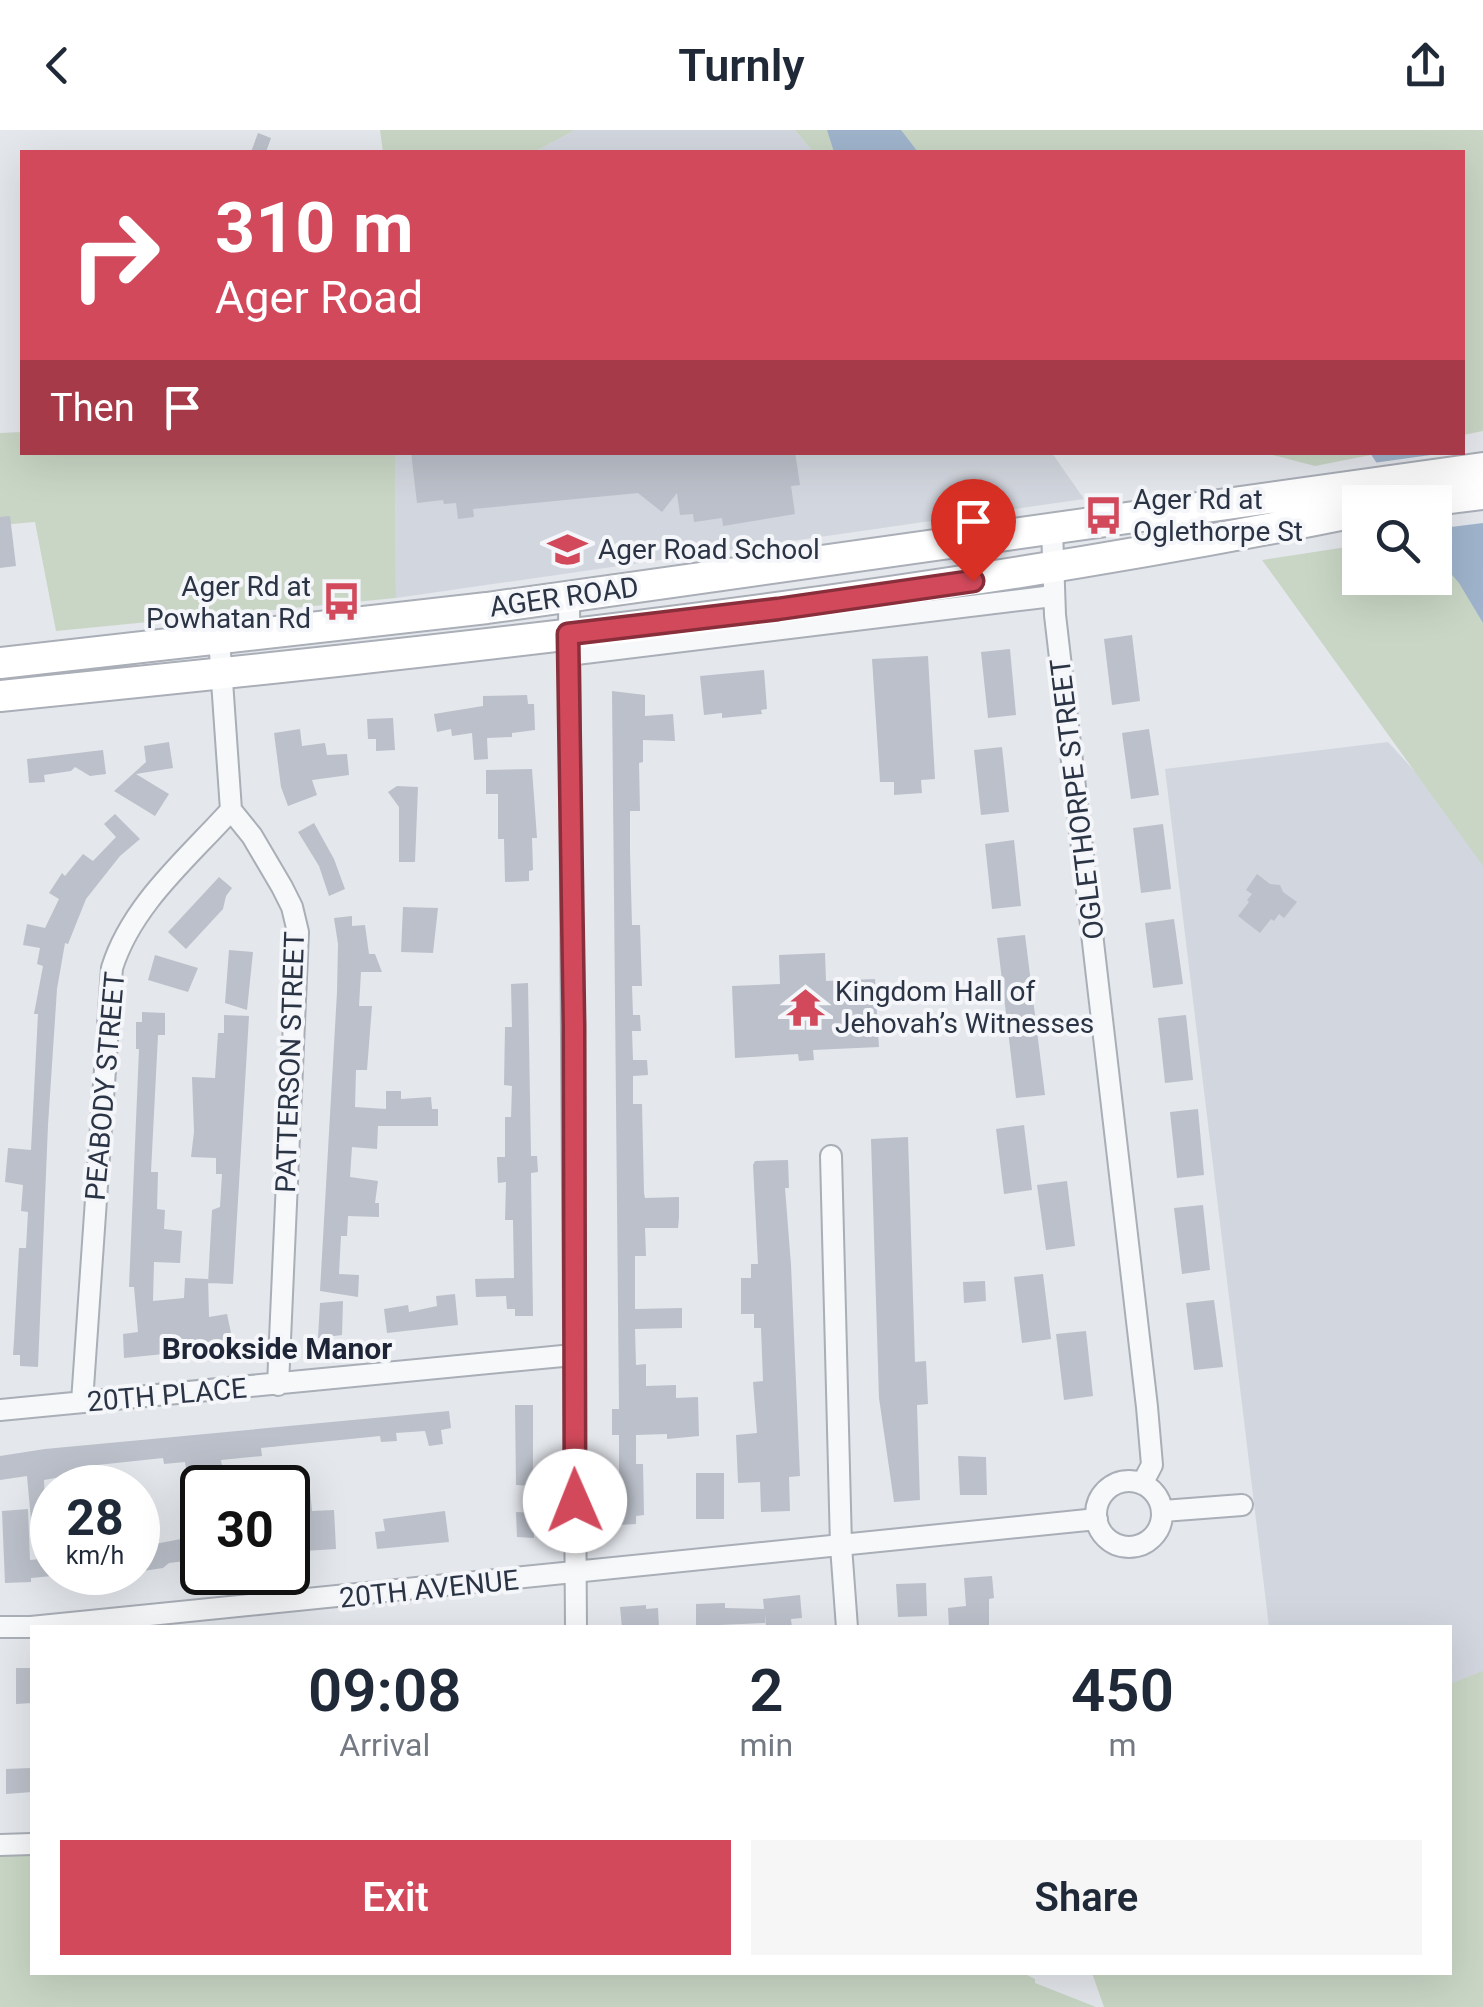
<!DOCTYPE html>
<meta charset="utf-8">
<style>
:root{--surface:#fff;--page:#f6f6f7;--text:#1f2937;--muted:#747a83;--accent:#d1495b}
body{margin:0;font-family:Roboto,sans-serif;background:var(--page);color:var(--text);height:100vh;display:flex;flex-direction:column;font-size:38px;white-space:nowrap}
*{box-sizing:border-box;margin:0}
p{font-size:32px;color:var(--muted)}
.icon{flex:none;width:55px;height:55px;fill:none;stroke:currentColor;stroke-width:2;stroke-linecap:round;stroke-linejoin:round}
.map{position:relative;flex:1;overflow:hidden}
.details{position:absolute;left:30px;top:1495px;width:1422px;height:350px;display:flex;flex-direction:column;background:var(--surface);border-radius:0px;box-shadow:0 10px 40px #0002}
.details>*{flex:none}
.guide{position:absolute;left:20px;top:20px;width:1445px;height:305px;border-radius:0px;box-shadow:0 10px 40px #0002;background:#d1495b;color:#fff;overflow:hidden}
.buttons{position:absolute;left:1342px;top:355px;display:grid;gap:20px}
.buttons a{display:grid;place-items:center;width:110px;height:110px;border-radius:0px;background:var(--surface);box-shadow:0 10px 40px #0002;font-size:50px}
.speed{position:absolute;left:30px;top:1335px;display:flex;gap:20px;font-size:50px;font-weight:700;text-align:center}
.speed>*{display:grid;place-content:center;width:130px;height:130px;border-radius:50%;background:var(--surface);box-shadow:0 10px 40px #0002;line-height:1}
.speed small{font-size:25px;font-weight:400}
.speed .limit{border:5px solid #111;border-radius:15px;background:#fff;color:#111}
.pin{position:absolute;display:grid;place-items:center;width:85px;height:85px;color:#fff;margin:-102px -42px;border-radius:50% 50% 50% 0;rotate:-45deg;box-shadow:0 0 10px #0007}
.pin .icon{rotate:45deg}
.me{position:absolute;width:110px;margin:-55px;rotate:359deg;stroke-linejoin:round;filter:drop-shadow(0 0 8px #0008)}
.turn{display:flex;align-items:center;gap:35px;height:210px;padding:0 30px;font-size:45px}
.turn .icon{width:130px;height:130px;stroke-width:2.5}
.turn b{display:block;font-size:70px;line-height:85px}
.then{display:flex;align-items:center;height:95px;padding:0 30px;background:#0003;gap:20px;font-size:38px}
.eta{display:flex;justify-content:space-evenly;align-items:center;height:170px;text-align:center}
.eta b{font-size:60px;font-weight:600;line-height:70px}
.button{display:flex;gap:20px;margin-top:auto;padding:20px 30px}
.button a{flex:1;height:115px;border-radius:0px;background:var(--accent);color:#fff;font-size:40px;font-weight:600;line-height:115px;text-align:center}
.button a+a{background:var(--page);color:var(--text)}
header{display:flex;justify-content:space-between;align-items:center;height:130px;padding:0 30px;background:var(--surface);font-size:45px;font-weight:600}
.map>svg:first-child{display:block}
</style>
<header><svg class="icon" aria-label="back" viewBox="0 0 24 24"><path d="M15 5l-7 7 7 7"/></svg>Turnly<svg class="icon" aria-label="share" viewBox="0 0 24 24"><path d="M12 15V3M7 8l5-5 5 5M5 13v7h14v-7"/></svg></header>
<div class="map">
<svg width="1483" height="1877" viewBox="0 0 1483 1877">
<rect width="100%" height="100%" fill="#e4e7ec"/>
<!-- built -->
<path fill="#d2d6de" d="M575,0H795L813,22H534Z
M395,323H1052L1084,369L396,468Z
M1388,612L1483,716V1862L1450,1842V1498L1269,1497L1165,639Z"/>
<!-- green -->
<path fill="#c9d6c5" d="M380,0H575L534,22H383Z
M795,0H1483V301L1463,305L1462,22H813Z
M22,302V322L395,323L396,468L56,501L35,392L0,395V303Z
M1265,323H1381L1315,336Z
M1360,415V448H1435V431L1483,424V736L1262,430Z
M1483,1541V1877H1104L1092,1843L1450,1842V1554Z
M32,1723V1842H1021L1035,1849V1853L1096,1877H0V1724Z"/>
<!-- water -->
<path fill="#9fb4cc" d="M827,0H901L918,22H834Z
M1370,323H1446L1483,383V493L1459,453L1435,425V372H1403Z"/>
<!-- pier -->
<path fill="#e4e7ec" d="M1452,322L1483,374V393L1435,399V372H1397L1373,333Z"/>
<!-- building -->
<path fill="#bbc0ca" d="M258,3L271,8L266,22H251Z
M411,322H795L800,355L791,356L795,384L723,396L722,388L694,392L693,384L680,385L677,363L662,382L638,363L473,379L474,387L458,389L456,373L444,374L443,370L417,373Z
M10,386L16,436L0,438V387Z
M1132,505L1140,571L1112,575L1104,509Z
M1010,519L1016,585L988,588L981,522Z
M928,526L935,649L921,650L922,663L894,665V652H880L872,529Z
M764,540L767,579L761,580L762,584L722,588V583L704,585L700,546Z
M612,561L645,565V586L673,584L675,611L643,610V632L639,633L640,681H630V722L632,795H640L642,856H632L633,885H640L641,901H632L633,930H647L648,945L633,946V974H642L644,1063L645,1068L679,1067V1087L678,1098H645L646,1126H635V1179L682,1178V1198L635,1199L636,1235L646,1234V1256L676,1255V1268L698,1267L699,1306L667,1309V1304L636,1305V1334H643L644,1385L636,1386V1394L618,1395V1391L612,1392L611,1369L619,1368V1305H612V1279H619Z
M527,565L528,574H534L535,600L512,603V607L487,608L488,629L474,630L472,603L452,606L451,599L437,602L434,584L483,576V566Z
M393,588L395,620L376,621V609H368L367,589Z
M300,599L302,616L325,613L327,625L347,624L349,645L312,650L317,665L288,676L281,657L274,603Z
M1149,599L1159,665L1131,669L1122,603Z
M169,612L173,638L136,644L169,664L155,686L114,661L146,632L144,616Z
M1002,617L1009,682L981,685L974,620Z
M103,620L106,644L90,646L75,637L71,641L44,645L45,652L29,653L27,629Z
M532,639L537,708H532L533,740L529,741V751L505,752L504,709H498V664H486V640Z
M397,656L418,657L415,732H399V677L388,662Z
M115,684L140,709L120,726L86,769L68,814L65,813L57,859L48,995L38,1237L20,1236V1225H13L14,1210L19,1118H26L28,1082L21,1081L23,1055L5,1052L8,1018L31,1020L38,884H34L43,836L37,834L40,818L23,815L27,794L45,798L59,769L49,763L62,743L65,746L83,724L93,731L116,707L104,694Z
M314,693L334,729L345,759L329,766L319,736L298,702Z
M1163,694L1171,759L1141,763L1133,698Z
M1014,710L1021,776L992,779L985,714Z
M1257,744L1270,754L1280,755L1283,762L1297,772L1284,788L1279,784L1274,791L1271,789L1260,803L1238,786L1249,772L1247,770L1252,764L1246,760Z
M219,747L232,758L226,766L223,779L186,819L168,802Z
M403,777L438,778L433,823L401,822Z
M352,786V796L365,795L369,824H375L382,842H361L359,876H372L367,940H356L355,977L386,979V961H401V969L431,967L432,979H438V996H378L377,1019L352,1017L350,1047L378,1051L375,1073H379V1087L348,1086L347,1106H341L339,1144L359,1145L358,1167L320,1161L337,862L338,814L334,788Z
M1174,789L1183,854L1153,858L1145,793Z
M1025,805L1045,965L1016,968L997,808Z
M229,820L253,822L247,880L225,873Z
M825,823L826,851L875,849L879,917L813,920L814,930L799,931L798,924L735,928L732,856L780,854L779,825Z
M155,825L198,838L188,862L148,850Z
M528,853L531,1026H537L538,1042L531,1043L533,1186H515V1179H507L506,1166L476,1167L475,1149L514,1148L513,1090H505L506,1052L498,1053L497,1027H505V987H511L512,956L504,955L505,897H512L511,854Z
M142,882L165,883V905H158L151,1042H158L157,1079L165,1080L164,1099L182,1101L180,1133L154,1132L153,1171L184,1168L185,1148L208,1149L209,1187L227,1184L234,1217L124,1228L123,1204L138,1202L134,1157H129L139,919H136V892H142Z
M224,885L249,886L233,1154L208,1153L212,1080L220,1077L222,1044H216V1028L191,1027L194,1002L192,947L215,948L218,903H224Z
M1186,885L1193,950L1165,953L1158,888Z
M1198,979L1204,1045L1177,1048L1170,982Z
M1024,995L1032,1060L1004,1064L996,999Z
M908,1007L915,1232L926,1231L928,1274L917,1275L920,1370L894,1372L879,1268L871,1009Z
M788,1030L789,1058H785L791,1135L800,1346L789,1347L790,1381L761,1382L760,1352L738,1353L736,1305L757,1303L753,1252L763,1251L761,1198H754V1184H741V1148H751V1134H758L753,1035L755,1031Z
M1067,1051L1075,1116L1046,1120L1037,1055Z
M1203,1075L1210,1140L1182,1144L1174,1078Z
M1043,1144L1051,1209L1022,1213L1014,1147Z
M985,1151L986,1171L964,1173L963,1152Z
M455,1164L458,1195L387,1203L384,1179L408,1175L409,1182L437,1176L436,1166Z
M1214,1170L1223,1237L1194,1240L1186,1173Z
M343,1171L342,1205L318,1208L320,1173Z
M1086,1201L1093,1266L1064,1270L1056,1204Z
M515,1275H533V1356L516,1355Z
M449,1281L451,1298L441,1300L443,1314L429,1316L425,1301L396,1303L397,1311L381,1312L380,1306L261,1318L262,1326L221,1330L223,1342L210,1344L212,1358H202V1388H194L185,1332L164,1334L163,1328L88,1336L89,1342L44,1350L47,1410L33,1412L27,1346L0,1350V1326L45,1319Z
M958,1326L986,1327L987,1365H960Z
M696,1343H724V1389H696Z
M310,1361L312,1381L334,1380L336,1419L288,1422V1365Z
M28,1379L30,1430L52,1428V1446L31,1448V1452L5,1453L2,1381Z
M445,1381L449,1412L377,1419L375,1402L385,1401L383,1389Z
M516,1382L534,1383V1408L517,1407Z
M202,1405V1429L169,1433L163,1438L143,1441L139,1417Z
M992,1446L994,1468L989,1469V1498H949L948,1478L966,1476L964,1448Z
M926,1453L927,1486L898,1487L896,1454Z
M800,1465L802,1488L791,1489L792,1498H766L765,1484V1493L696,1496V1474L725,1473V1478L764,1479L763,1469Z
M646,1475V1479L658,1478L659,1498H622L620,1477Z
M16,1538H32V1573L16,1574Z
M31,1638L32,1662L6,1664V1639Z"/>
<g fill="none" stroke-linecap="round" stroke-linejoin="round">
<defs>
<path id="street" d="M1052,399L1055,485L1147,1277L1152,1335L1142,1354
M569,467L576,1498
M219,508L231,680L252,706L282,757L292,777L298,802L278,1255
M568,525L1053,466
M831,1026L841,1416L847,1498
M82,1272L112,838C132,774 188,728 231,680
M0,1280L573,1225
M1096 1384a33 33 0 1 1 66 0a33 33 0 1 1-66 0Z
M1163,1381L1242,1375
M0,1497H31L1097,1389
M0,1715L32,1714"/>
<path id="secondary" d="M1417,372L1483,364
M0,533L487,478L1483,338
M0,566C455,520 911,472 1360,381"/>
</defs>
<!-- street casing -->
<use href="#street" stroke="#a9aeb7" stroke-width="24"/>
<!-- secondary casing -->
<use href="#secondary" stroke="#a9aeb7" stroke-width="34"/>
<!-- street -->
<use href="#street" stroke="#f7f8fa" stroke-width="20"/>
<!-- secondary -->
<use href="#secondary" stroke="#fff" stroke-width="30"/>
</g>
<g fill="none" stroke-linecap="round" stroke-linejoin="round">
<defs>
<path id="route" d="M575,1371L574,896L568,504L778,479L973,451"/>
</defs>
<!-- route casing -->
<use href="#route" stroke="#882f3b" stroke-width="25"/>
<!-- route -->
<use href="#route" stroke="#d1495b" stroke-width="18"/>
</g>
<!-- icons -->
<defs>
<symbol id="bus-bare" viewBox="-9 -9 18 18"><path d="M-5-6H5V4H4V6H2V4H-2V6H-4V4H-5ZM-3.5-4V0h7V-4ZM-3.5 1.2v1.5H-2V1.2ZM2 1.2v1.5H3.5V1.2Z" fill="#d1495b" stroke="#f4f6f9" stroke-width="2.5" paint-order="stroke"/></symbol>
<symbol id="school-bare" viewBox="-9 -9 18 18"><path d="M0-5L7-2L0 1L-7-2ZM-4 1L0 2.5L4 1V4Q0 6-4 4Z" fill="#d1495b" stroke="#f4f6f9" stroke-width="2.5" paint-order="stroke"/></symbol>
<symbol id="temple-bare" viewBox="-9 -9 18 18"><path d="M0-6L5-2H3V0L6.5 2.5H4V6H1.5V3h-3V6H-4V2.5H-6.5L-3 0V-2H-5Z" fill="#d1495b" stroke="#f4f6f9" stroke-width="2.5" paint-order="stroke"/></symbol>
</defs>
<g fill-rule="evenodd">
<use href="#bus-bare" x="1076" y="358" width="55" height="55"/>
<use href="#school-bare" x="540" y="392" width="55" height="55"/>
<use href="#bus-bare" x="314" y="444" width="55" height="55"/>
<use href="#temple-bare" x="778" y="850" width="55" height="55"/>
</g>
<g text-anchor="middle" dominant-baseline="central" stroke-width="8" stroke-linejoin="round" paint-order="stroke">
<!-- poi labels -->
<g font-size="28" fill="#2b3445" stroke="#f4f6f9" text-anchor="start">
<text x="1133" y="369">Ager Rd at<tspan x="1133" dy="32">Oglethorpe St</tspan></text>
<text x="598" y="419">Ager Road School</text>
<text x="311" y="456" text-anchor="end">Ager Rd at<tspan x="311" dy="32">Powhatan Rd</tspan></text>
<text x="835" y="861">Kingdom Hall of<tspan x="835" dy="32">Jehovah’s Witnesses</tspan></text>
</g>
<!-- street labels -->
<g font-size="28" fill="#2b3445" stroke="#f4f6f9">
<text transform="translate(564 467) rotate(-8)">AGER ROAD</text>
<text transform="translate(1077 669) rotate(-97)">OGLETHORPE STREET</text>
<text transform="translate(290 932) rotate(-88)">PATTERSON STREET</text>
<text transform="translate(105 956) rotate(-85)">PEABODY STREET</text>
<text transform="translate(167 1265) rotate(-5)">20TH PLACE</text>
<text transform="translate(429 1459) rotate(-6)">20TH AVENUE</text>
</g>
<!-- neighbourhood labels -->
<g font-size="30" font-weight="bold" fill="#1d2536" stroke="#f4f6f9">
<text x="277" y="1218">Brookside Manor</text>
</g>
</g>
</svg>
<div class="buttons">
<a><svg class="icon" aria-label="search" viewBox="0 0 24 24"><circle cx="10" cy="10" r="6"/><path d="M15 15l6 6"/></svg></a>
</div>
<div class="speed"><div>28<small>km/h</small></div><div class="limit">30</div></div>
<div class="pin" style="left:973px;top:451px;background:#d93025"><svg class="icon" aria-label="arrive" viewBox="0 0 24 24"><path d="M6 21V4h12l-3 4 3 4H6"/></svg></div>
<svg class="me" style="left:575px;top:1371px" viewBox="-20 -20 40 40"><circle r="19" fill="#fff"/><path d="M0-13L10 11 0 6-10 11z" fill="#d1495b"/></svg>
<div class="guide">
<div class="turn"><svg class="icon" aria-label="right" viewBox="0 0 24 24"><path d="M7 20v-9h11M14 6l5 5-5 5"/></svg><div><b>310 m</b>Ager Road</div></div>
<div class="then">Then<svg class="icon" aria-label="arrive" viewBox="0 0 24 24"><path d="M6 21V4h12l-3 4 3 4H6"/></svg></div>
</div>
<section class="details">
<div class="eta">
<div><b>09:08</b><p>Arrival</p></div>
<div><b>2</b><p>min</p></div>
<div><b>450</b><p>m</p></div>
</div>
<div class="button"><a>Exit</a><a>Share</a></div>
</section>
</div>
